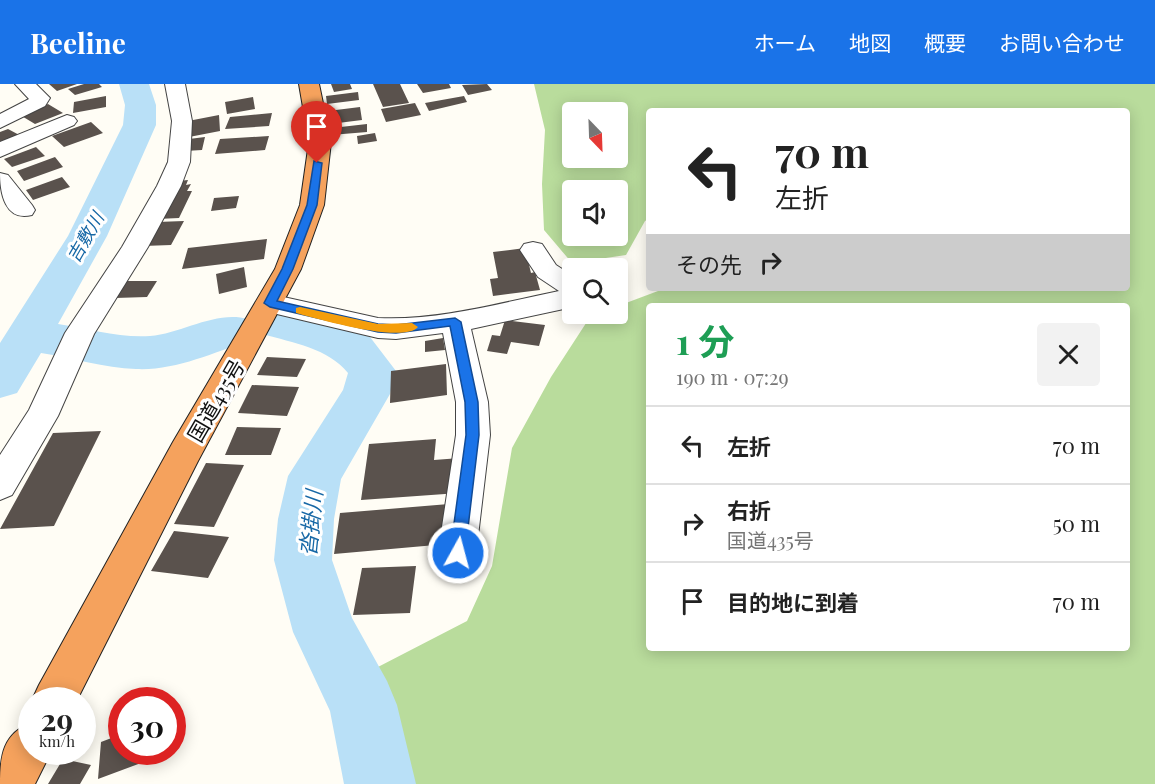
<!DOCTYPE html>
<html lang="ja">
<meta charset="utf-8">
<style>
:root{--surface:#fff;--page:#f2f2f2;--text:#222;--muted:#767676;--line:#e0e0e0;--accent:#1a73e8}
body{margin:0;font-family:"Playfair Display","Noto Sans JP",serif;background:var(--page);color:var(--text);height:100vh;display:flex;flex-direction:column;font-size:22px;white-space:nowrap}
*{box-sizing:border-box;margin:0}
p{font-size:20px;color:var(--muted)}
.icon{flex:none;width:33px;height:33px;fill:none;stroke:currentColor;stroke-width:2;stroke-linecap:round;stroke-linejoin:round}
.map{position:relative;flex:1;overflow:hidden}
.side{position:absolute;left:646px;top:219px;width:484px;height:348px;display:flex;flex-direction:column;background:var(--surface);border-radius:6px;box-shadow:0 3px 15px #0003}
.side>*{flex:none}
.top-card{position:absolute;left:646px;top:24px;width:484px;height:183px;border-radius:6px;box-shadow:0 3px 15px #0003;background:#fff;color:var(--text);overflow:hidden}
.needle{width:39px;rotate:157deg}
.tools{position:absolute;left:562px;top:18px;display:grid;gap:12px}
.tools a{display:grid;place-items:center;width:66px;height:66px;border-radius:6px;background:var(--surface);box-shadow:0 3px 15px #0003;font-size:30px}
.speed{position:absolute;left:18px;top:603px;display:flex;gap:12px;font-size:30px;font-weight:700;text-align:center}
.speed>*{display:grid;place-content:center;width:78px;height:78px;border-radius:50%;background:var(--surface);box-shadow:0 3px 15px #0003;line-height:1}
.speed small{font-size:15px;font-weight:400}
.speed .limit{border:9px solid #d22;background:#fff;color:#111}
.pin{position:absolute;display:grid;place-items:center;width:51px;height:51px;color:#fff;margin:-62px -26px;border-radius:50% 50% 50% 0;rotate:-45deg;box-shadow:0 0 6px #0007}
.pin .icon{rotate:45deg}
.me{position:absolute;width:66px;margin:-33px;rotate:7deg;stroke-linejoin:round;filter:drop-shadow(0 0 4px #0008)}
.turn{display:flex;align-items:center;gap:21px;height:126px;padding:0 30px;font-size:27px}
.turn .icon{width:78px;height:78px;stroke-width:2.5}
.turn b{display:block;font-size:42px;line-height:51px}
.then{display:flex;align-items:center;height:57px;padding:0 30px;background:#0003;gap:12px;font-size:22px}
.round{display:grid;place-items:center;flex:none;width:63px;height:63px;border-radius:6px;background:var(--page)}
.overview{display:flex;align-items:center;justify-content:space-between;height:102px;padding:0 30px}
h1{font-size:36px;font-weight:700;line-height:45px;color:#1e9e55}
ul{padding:0;list-style:none}
li{display:flex;align-items:center;gap:18px;height:78px;padding:0 30px;border-top:2px solid var(--line)}
li div{flex:1}
li b{display:block;font-size:22px}
li em{font-style:normal}
header{display:flex;align-items:center;gap:36px;box-sizing:border-box;height:84px;padding:0 30px;background:var(--accent);color:#fff}
header strong{font-size:28px}
nav{display:flex;gap:33px;margin-inline-start:auto;font-size:21px}
.map>svg:first-child{display:block}
</style>
<header>
<strong>Beeline</strong>
<nav><a>ホーム</a><a>地図</a><a>概要</a><a>お問い合わせ</a></nav>
</header>
<div class="map">
<svg width="1155" height="700" viewBox="0 0 1155 700">
<rect width="100%" height="100%" fill="#fffdf5"/>
<!-- forest -->
<path fill="#b9dc9c" fill-rule="evenodd" d="M534,0H1155V700H403L405,676L376,584L467,537L492,482L512,364L551,293L590,233L599,230H618V222L666,204H1128V27H650L649,135L645,137L626,171L572,179L544,146L542,100L545,46ZM573,28H618V74H573ZM573,106H618V152H573ZM650,222H1128V564H650Z"/>
<g fill="none" stroke-linecap="round" stroke-linejoin="round">
<!-- river -->
<path fill="#b9e0f7" fill-rule="evenodd" d="M119,0H149L156,21V41L107,152L58,240C89,245 119,254 150,252C183,249 216,226 248,235L254,246L248,257C213,269 174,287 136,285C104,284 73,274 41,269L17,309L0,314V259L68,152L123,41L125,21Z
M279,224L347,243L370,253L396,287L390,310L341,395L334,435L332,476L352,534L387,597L397,621L416,700H344L330,627L293,548L274,476L278,435L288,392L343,306L348,289C328,264 293,259 263,250L257,239L263,228Z"/>
</g>
<!-- building -->
<path fill="#5a524d" d="M49,0H77L57,7Z
M84,0H99L102,3L75,11L68,5Z
M331,0H350L352,5L334,8Z
M373,0H400L409,19L383,23Z
M417,0H449L451,4L423,9Z
M487,0L492,6L468,11L462,1Z
M358,8L359,16L327,20L326,12Z
M106,12V23L73,29L74,18Z
M464,12L467,18L429,27L425,19Z
M253,13L255,25L227,30L225,18Z
M415,19L421,31L386,38L381,25Z
M48,20L63,29L35,40L20,31Z
M360,23L362,36L330,40L328,27Z
M272,29L269,42L225,45L230,33Z
M219,31L220,47L189,53L188,37Z
M91,38L103,49L64,63L52,52Z
M367,40V48L331,51L332,44Z
M8,45L23,53L0,63V48Z
M375,49L377,57L358,60L357,52Z
M269,52L265,66L215,70L220,55Z
M205,53L202,66L185,67L189,55Z
M36,63L45,72L12,83L4,75Z
M55,73L63,83L24,97L17,87Z
M62,93L70,103L33,116L26,106Z
M188,96L186,101L191,100L187,107H192L179,134L157,135L178,97Z
M239,112L236,124L211,127L214,114Z
M184,137L171,161L143,162L157,138Z
M267,155L264,175L182,185L188,164Z
M525,164L531,189L535,188L540,206L493,212L490,195L498,194L493,168Z
M244,183L247,203L219,210L216,190Z
M125,197H157L147,213L115,214Z
M505,236L545,241L539,262L511,258L507,270L487,267L492,251L500,252Z
M443,254L445,266L425,268V257Z
M267,273L306,275L297,293L257,291Z
M446,280L447,311L390,319L391,287Z
M252,301L299,303L287,332L238,329Z
M237,343L281,344L271,371H225Z
M101,347L54,442L0,445L53,349Z
M436,355L434,376L460,374L459,409L361,416L369,360Z
M206,379L244,381L214,443L174,440Z
M449,420L447,460L334,470L340,429Z
M174,447L229,453L208,494L151,487Z
M416,482L410,529L353,531L362,484Z
M122,650V668H142L141,679L98,695L101,658Z
M63,675L91,681L80,700H48Z"/>
<g fill="none" stroke-linecap="round" stroke-linejoin="round">
<defs>
<path id="minor" d="M15,0H36L50,14L45,22L0,44V30L29,15Z
M165,0H185L192,37L190,78L181,102L148,163L94,250L58,332L12,411L0,416V371L29,326L65,249L122,163L157,102L168,78L172,37Z
M67,31L74,33L77,37L74,41L0,73V58Z
M0,89L8,91L32,121L35,126L32,131C5,138 0,109 0,89Z
M533,158L542,160L556,181L573,192V223L471,245L488,318L490,351L476,469L470,481L457,486L444,481L438,469L456,351V318L443,249L396,255L378,254L260,226L256,219L260,212L270,210L378,234C438,237 500,219 559,207L538,193L520,166L524,160Z"/>
<path id="highway" d="M299,0H319L331,58L324,121L301,185L198,377L77,616H32L39,601L173,358L275,185L300,121L309,58Z
M32,638V668H51L35,700H0C0,671 3,650 32,638Z"/>
</defs>
<!-- minor casing -->
<use href="#minor" stroke="#444" stroke-width="2"/>
<!-- highway casing -->
<use href="#highway" stroke="#222" stroke-width="2"/>
<!-- minor -->
<use href="#minor" fill="#fff" fill-rule="evenodd"/>
<!-- highway -->
<use href="#highway" fill="#f5a25d" fill-rule="evenodd"/>
</g>
<!-- route -->
<path fill="#1a73e8" stroke="#114b97" stroke-width="1.5" d="M314,77L322,79L317,121L293,185L277,217L378,240L396,241L455,234L461,238L478,318L479,351L465,469L463,474L458,476L452,474L450,469L466,351L465,318L450,242L396,249L378,248L270,223L264,219L282,185L307,121Z"/>
<!-- slow -->
<path fill="#f59e0b" d="M300,223L378,240L412,239L418,243C403,260 318,235 296,229V224Z"/>
<g text-anchor="middle" dominant-baseline="central" stroke-width="6" stroke-linejoin="round" paint-order="stroke">
<!-- far-water labels -->
<g font-size="18" font-style="italic" fill="#1768a6" stroke="#fff">
<text transform="translate(85 153) rotate(-60)">吉敷川</text>
</g>
<!-- street labels -->
<g font-size="21" fill="#111" stroke="#fff">
<text transform="translate(215 316) rotate(-60)">国道435号</text>
</g>
<!-- water labels -->
<g font-size="22" font-style="italic" fill="#1768a6" stroke="#fff">
<text transform="translate(310 439) rotate(-84)">沓掛川</text>
</g>
</g>
</svg>
<div class="tools">
<a><svg class="needle" viewBox="-14 -14 28 28"><path d="M0-13l5 13h-10z" fill="#e53935"/><path d="M0 13l5-13h-10z" fill="#767676"/></svg></a>
<a><svg class="icon" aria-label="sound" viewBox="0 0 24 24"><path d="M4 9h4l5-4v14l-5-4H4zM17 9q2 3 0 6"/></svg></a>
<a><svg class="icon" aria-label="search" viewBox="0 0 24 24"><circle cx="10" cy="10" r="6"/><path d="M15 15l6 6"/></svg></a>
</div>
<div class="speed"><div>29<small>km/h</small></div><div class="limit">30</div></div>
<div class="pin" style="left:317px;top:79px;background:#d93025"><svg class="icon" aria-label="arrive" viewBox="0 0 24 24"><path d="M6 21V4h12l-3 4 3 4H6"/></svg></div>
<svg class="me" style="left:458px;top:469px" viewBox="-20 -20 40 40"><circle r="17" fill="#1a73e8" stroke="#fff" stroke-width="3"/><path d="M0-11L8 9 0 5-8 9z" fill="#fff"/></svg>
<div class="top-card">
<div class="turn"><svg class="icon" aria-label="left" viewBox="0 0 24 24"><path d="M17 20v-9H6M10 6l-5 5 5 5"/></svg><div><b>70 m</b>左折</div></div>
<div class="then">その先<svg class="icon" aria-label="right" viewBox="0 0 24 24"><path d="M7 20v-9h11M14 6l5 5-5 5"/></svg></div>
</div>
<section class="side">
<div class="overview"><div><h1>1 分</h1><p>190 m · 07:29</p></div><a class="round"><svg class="icon" aria-label="close" viewBox="0 0 24 24"><path d="M6 6l12 12M18 6L6 18"/></svg></a></div>
<ul>
<li><svg class="icon" aria-label="left" viewBox="0 0 24 24"><path d="M17 20v-9H6M10 6l-5 5 5 5"/></svg><div><b>左折</b></div><em>70 m</em></li>
<li><svg class="icon" aria-label="right" viewBox="0 0 24 24"><path d="M7 20v-9h11M14 6l5 5-5 5"/></svg><div><b>右折</b><p>国道435号</p></div><em>50 m</em></li>
<li><svg class="icon" aria-label="arrive" viewBox="0 0 24 24"><path d="M6 21V4h12l-3 4 3 4H6"/></svg><div><b>目的地に到着</b></div><em>70 m</em></li>
</ul>
</section>
</div>
